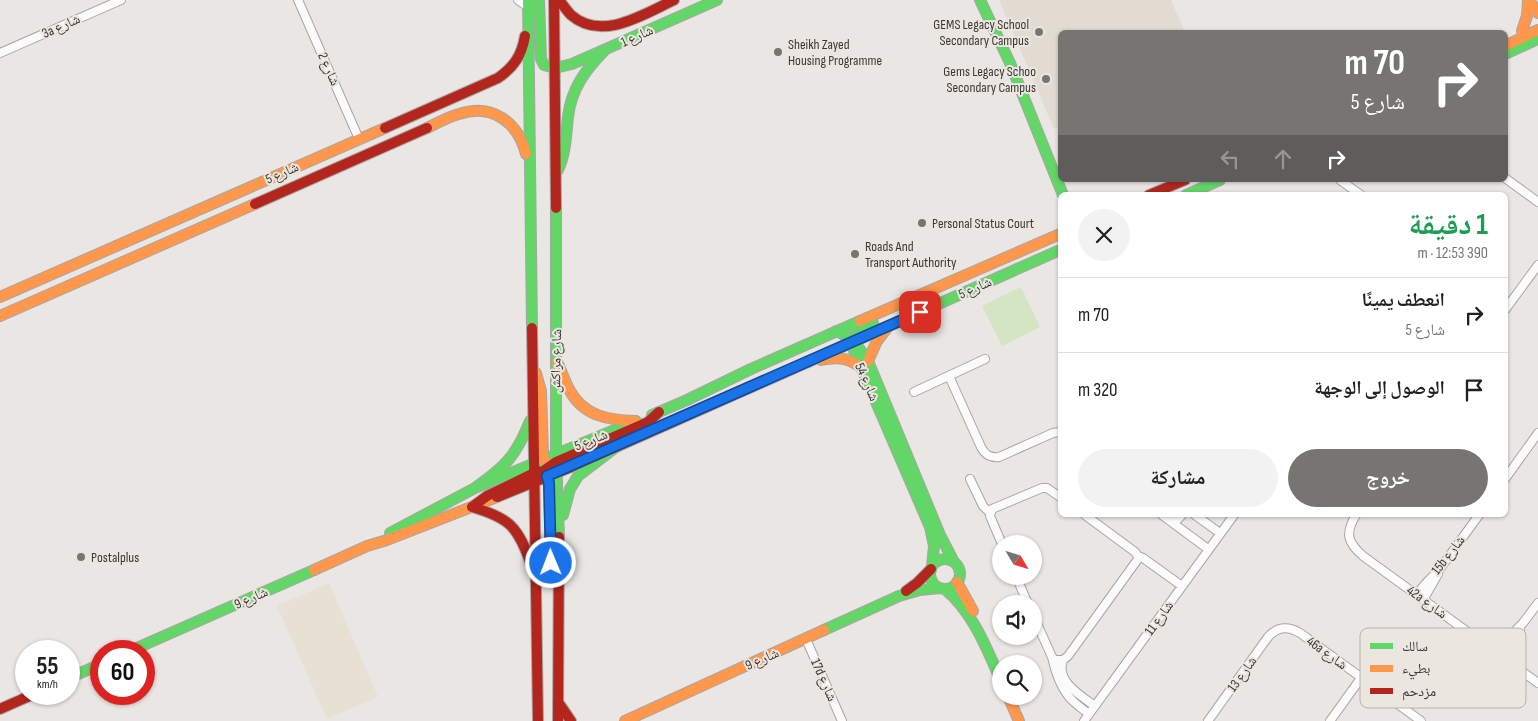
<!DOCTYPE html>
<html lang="ar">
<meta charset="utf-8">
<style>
:root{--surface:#fff;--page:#f2f2f2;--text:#202124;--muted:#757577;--line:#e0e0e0;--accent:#777572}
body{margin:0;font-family:"Sofia Sans Condensed","Noto Naskh Arabic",sans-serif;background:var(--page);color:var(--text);direction:rtl;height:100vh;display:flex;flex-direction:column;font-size:19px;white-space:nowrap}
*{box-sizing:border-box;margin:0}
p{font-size:16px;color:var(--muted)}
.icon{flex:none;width:28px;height:28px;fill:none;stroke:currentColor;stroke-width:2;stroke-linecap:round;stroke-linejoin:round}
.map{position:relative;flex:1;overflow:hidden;direction:ltr}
.drawer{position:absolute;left:1058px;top:192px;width:450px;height:325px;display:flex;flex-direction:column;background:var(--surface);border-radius:8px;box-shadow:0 1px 4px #0004;direction:rtl}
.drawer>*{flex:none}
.guide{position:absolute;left:1058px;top:30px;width:450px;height:152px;border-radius:8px;box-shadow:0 1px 4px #0004;direction:rtl;background:#777572;color:#fff;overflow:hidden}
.needle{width:32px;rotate:128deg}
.tools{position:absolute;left:992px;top:535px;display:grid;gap:10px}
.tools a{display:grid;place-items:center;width:50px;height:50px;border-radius:50%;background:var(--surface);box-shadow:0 1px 4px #0004;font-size:25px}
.speed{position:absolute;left:15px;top:640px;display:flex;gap:10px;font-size:25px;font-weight:700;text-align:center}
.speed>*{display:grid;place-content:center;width:65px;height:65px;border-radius:50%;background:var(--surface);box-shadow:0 1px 4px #0004;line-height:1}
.speed small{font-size:12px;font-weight:400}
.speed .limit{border:8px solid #d22;background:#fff;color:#111}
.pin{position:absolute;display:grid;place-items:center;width:42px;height:42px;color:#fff;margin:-21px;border-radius:10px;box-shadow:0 2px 8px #0006}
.me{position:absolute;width:55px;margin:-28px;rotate:359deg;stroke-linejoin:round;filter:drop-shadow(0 0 4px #0008)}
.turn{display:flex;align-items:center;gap:18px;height:105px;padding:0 20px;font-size:22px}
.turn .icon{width:65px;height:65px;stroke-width:2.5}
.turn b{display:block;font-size:35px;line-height:42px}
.lanes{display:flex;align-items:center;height:48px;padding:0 20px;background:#0003;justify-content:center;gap:25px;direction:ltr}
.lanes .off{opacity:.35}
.round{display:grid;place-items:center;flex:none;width:52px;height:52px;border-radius:26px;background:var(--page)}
.summary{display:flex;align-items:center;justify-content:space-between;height:85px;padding:0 20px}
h1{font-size:30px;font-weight:700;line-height:38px;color:#1e9e55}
.primary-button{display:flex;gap:10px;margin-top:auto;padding:10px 20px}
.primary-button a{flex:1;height:58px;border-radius:30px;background:var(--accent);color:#fff;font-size:20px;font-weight:700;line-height:58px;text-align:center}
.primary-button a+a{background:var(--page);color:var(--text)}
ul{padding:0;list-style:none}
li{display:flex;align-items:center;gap:15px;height:75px;padding:0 20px;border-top:1px solid var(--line)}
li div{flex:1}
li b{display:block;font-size:19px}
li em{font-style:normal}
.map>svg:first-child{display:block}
</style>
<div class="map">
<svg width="1538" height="721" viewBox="0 0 1538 721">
<rect width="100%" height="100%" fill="#e9e6e3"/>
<!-- commercial -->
<path fill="#e7e1d4" d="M329,583L378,697L327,719L277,606Z"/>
<!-- built -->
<path fill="#e2dbd2" d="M999,0H1171L1185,32H1060V126L1054,129Z"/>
<!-- green -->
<path fill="#d4e5c3" d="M1021,287L1040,327L1002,346L982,306Z"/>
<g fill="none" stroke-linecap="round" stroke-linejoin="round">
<defs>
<path id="street" d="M298,0L359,139
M518,0L528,7
M0,53L121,0
M1505,178L1538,202
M1340,180L1361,195
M1505,310L1538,265
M949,376L981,447C985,455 990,458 999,457L1053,433L1060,432
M914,392L985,359
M970,479L983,506L990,513
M1505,479L1538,433
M1162,515L1208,549
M1195,515L1220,533
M1356,515C1345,533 1347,542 1363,556L1538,683
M1170,521L1177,520L1182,515
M1002,544L990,516L992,509L1042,488H1047L1060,497
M1138,556L1143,558L1182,586
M1016,576L1028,604
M1416,595L1427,582L1439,570L1479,515
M1423,600L1438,574
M1034,617L1052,657L1055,660H1063L1068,656L1138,559V556L1135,552L1085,515
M806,639L842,721
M1496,653L1509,637L1523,623L1538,603
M1052,657C1055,672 1062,691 1073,701C1078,706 1084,710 1089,714
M1502,657L1520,629
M1063,660C1055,681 1081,696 1095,706
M1084,721L1234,515
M1208,721L1268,637C1278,626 1288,626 1300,633L1421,721
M1330,721L1361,678"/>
<path id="fast" d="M528,0L532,328
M539,0L541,59L544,65L555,68
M980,0L1010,63L1063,195
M1505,54L1538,39
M555,68L572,64L717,0
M558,170C566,153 566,135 568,117C571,89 586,69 605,50
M1186,195L1220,180
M556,208V454L559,537
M873,323C858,330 852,334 854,351L930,527L934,546L932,566
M836,331C853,338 858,346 868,361L940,535L954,562
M808,362L1060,250
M652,415L687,400L751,369L860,321
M539,467L546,473L549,483L551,562
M475,488C505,467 516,456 530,421
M563,515L570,489L578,476L616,447
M390,533L475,488L636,421
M930 574a15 15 0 1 1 30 0a15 15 0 1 1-30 0Z
M945,589C973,612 987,649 1001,681
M824,630L899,596L920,590L940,588
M130,651L314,570
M69,678L101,664"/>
<path id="slow" d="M1529,0L1538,13
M1522,31L1527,16L1528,0
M1505,46L1538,30
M427,128C437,123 448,117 459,114C492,103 518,122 526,154
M0,297L385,128
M0,316L255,204
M860,321L1060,234
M821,360C835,357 847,357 859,366
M868,361L877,341L887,328
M557,362C562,372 565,382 570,391C584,416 608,420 635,421
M536,373L541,391L543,455L546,464L553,470
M314,570L367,546L387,540L497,497
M957,582L973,611
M1008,696L1019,721
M625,721L824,630"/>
<path id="jam" d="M554,0L556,208
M559,0C563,5 567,11 571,15C602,42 644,14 674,0
M385,128L498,78C514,67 522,55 525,36
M1149,195L1185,180
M255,204L427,128
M532,328L538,721
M533,482L543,471L556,462L648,422L659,412
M497,497L571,467L808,362
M472,507C510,518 518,527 531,564
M472,507L487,496L538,471
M906,591L917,583L931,569
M558,702L571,721
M0,709L34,694
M558,721L559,537"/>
</defs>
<!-- street casing -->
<use href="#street" stroke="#a8a6a4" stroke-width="10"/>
<!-- fast casing -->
<use href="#fast" stroke="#a8a6a4" stroke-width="12"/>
<!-- slow casing -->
<use href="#slow" stroke="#a8a6a4" stroke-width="12"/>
<!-- jam casing -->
<use href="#jam" stroke="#a8a6a4" stroke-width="12"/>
<!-- street -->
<use href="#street" stroke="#fcfbfb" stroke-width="8"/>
<!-- fast -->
<use href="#fast" stroke="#63d668" stroke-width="10"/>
<!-- slow -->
<use href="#slow" stroke="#ff974d" stroke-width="10"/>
<!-- jam -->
<use href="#jam" stroke="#b3261e" stroke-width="10"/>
</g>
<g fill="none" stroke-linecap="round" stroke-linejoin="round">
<defs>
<path id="route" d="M551,563L549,483L547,476L920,312"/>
</defs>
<!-- route casing -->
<use href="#route" stroke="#114b97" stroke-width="12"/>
<!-- route -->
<use href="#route" stroke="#1a73e8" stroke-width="9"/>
</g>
<!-- markers -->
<g fill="#777572" stroke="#ece6e0" stroke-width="2">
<circle cx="1039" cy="32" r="5"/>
<circle cx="778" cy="52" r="5"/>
<circle cx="1046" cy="79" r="5"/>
<circle cx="922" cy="223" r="5"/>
<circle cx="855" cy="254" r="5"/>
<circle cx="81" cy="557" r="5"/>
</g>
<g text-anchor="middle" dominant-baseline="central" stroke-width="4" stroke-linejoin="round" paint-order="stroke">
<!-- poi labels -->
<g font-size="14" fill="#3a3835" stroke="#ece6e0" text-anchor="start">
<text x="1029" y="24" text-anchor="end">GEMS Legacy School<tspan x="1029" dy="16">Secondary Campus</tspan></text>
<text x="788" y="44">Sheikh Zayed<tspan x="788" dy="16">Housing Programme</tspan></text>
<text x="1036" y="71" text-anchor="end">Gems Legacy Schoo<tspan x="1036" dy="16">Secondary Campus</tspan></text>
<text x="932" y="223">Personal Status Court</text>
<text x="865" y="246">Roads And<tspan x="865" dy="16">Transport Authority</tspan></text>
<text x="91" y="557">Postalplus</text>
</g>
<!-- street labels -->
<g font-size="14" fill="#3a3835" stroke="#ece6e0">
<text transform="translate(61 26) rotate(-24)">3a شارع</text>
<text transform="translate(637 36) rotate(-24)">شارع 1</text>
<text transform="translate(329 69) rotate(66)">شارع 2</text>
<text transform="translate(282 173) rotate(-24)">شارع 5</text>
<text transform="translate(975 288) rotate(-24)">شارع 5</text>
<text transform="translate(556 361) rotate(-89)">شارع مراكش</text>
<text transform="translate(867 382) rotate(66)">شارع 54</text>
<text transform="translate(591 440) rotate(-22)">شارع 5</text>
<text transform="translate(1448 555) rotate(-52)">15b شارع</text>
<text transform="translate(251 598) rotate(-24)">شارع 9</text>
<text transform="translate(1427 602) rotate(36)">42a شارع</text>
<text transform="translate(1159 618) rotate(-54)">شارع 11</text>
<text transform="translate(1327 653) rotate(36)">46a شارع</text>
<text transform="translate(762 659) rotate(-24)">شارع 9</text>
<text transform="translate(1242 674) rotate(-54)">شارع 13</text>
<text transform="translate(824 680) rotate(66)">17d شارع</text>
</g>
</g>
<!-- legend -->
<rect x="1360" y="628" width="166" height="80" rx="8" fill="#ece6e0" stroke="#b7b2ad" stroke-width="1"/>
<rect x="1370" y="643" width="23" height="6" fill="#63d668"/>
<rect x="1370" y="665" width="23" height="7" fill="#ff974d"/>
<rect x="1370" y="688" width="23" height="6" fill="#b3261e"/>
<g font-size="14" fill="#3a3835">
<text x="1402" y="651">سالك</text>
<text x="1402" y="673">بطيء</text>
<text x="1402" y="696">مزدحم</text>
</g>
</svg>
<div class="tools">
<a><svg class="needle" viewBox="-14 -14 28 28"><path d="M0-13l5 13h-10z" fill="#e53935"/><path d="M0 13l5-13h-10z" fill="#757577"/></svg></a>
<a><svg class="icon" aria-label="sound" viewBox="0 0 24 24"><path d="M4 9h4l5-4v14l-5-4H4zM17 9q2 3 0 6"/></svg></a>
<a><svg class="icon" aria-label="search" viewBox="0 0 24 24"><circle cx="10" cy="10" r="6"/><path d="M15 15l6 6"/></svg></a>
</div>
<div class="speed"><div>55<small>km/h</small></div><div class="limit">60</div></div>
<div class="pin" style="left:920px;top:312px;background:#d93025"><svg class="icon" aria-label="arrive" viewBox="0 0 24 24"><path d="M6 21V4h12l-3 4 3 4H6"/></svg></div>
<svg class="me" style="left:551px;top:563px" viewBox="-20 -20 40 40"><circle r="17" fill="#1a73e8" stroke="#fff" stroke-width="3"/><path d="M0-11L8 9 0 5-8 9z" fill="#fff"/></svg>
<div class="guide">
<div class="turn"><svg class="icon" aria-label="right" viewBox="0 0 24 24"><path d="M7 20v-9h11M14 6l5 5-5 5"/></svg><div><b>70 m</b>شارع 5</div></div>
<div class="lanes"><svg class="icon off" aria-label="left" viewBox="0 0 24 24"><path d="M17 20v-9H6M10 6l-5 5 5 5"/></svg><svg class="icon off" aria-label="ahead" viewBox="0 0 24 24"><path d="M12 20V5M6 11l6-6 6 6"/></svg><svg class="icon" aria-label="right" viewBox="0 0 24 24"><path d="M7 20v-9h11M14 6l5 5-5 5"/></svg></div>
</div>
<section class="drawer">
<div class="summary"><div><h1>1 دقيقة</h1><p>390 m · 12:53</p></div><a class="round"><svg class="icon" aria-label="close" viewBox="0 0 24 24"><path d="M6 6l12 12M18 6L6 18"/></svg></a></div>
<ul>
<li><svg class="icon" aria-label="right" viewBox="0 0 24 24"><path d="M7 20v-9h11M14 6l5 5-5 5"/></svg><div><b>انعطف يمينًا</b><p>شارع 5</p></div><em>70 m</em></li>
<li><svg class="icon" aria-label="arrive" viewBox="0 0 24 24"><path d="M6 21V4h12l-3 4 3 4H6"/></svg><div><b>الوصول إلى الوجهة</b></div><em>320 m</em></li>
</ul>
<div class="primary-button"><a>خروج</a><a>مشاركة</a></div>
</section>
</div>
